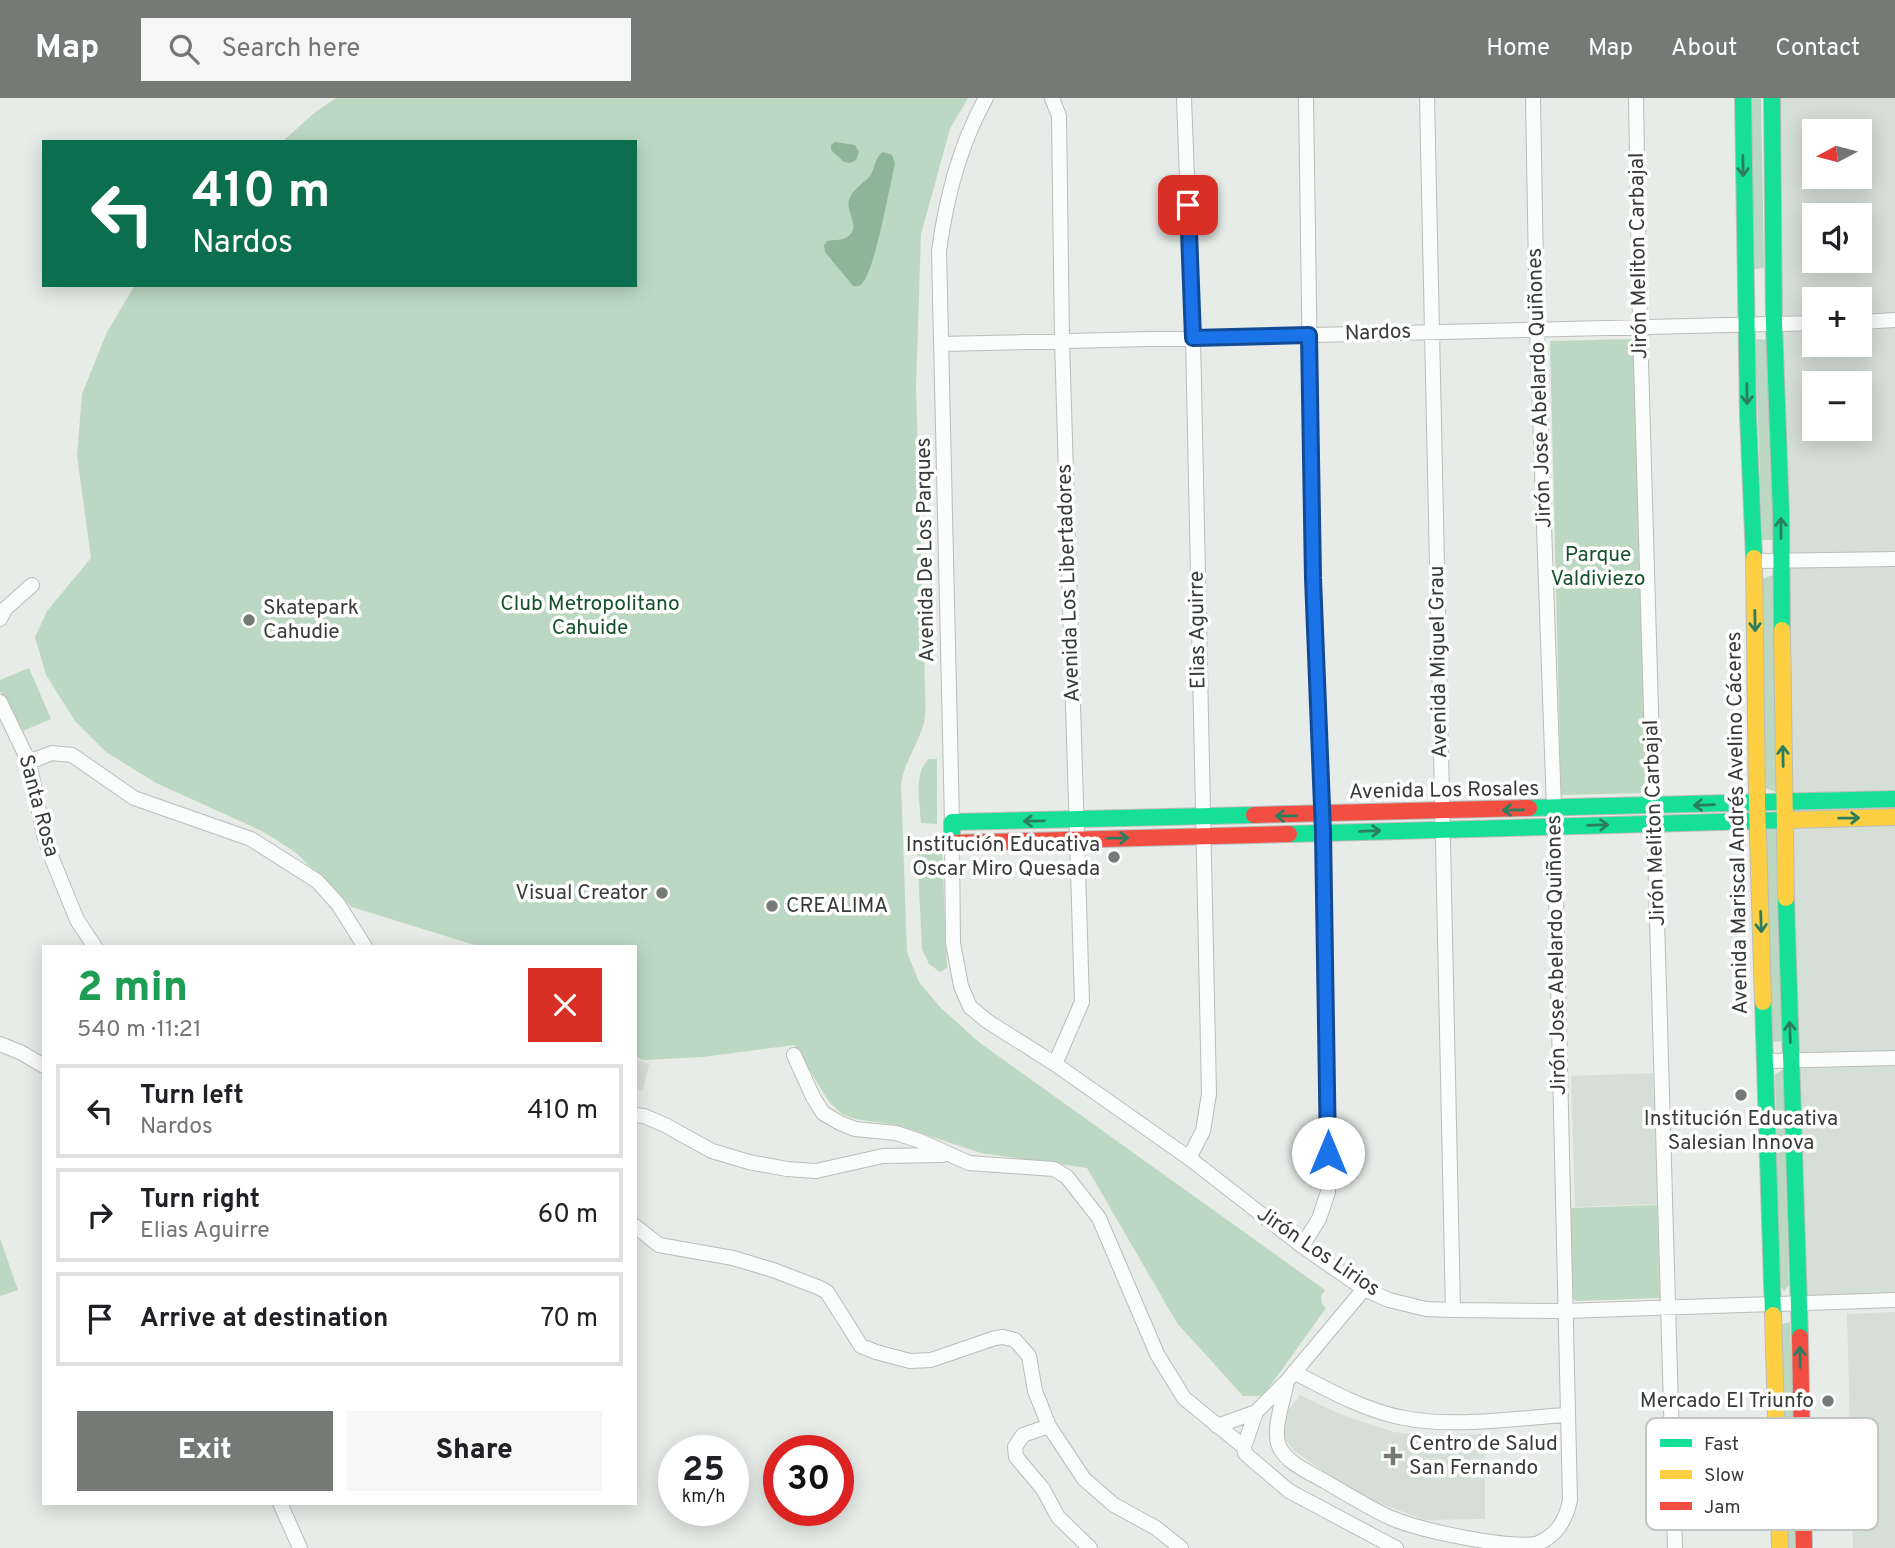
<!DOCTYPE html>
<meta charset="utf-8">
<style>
:root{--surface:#fff;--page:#f6f6f6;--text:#202124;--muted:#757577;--line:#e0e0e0;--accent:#757a76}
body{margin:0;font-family:Overpass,sans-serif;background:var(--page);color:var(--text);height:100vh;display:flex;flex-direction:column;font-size:26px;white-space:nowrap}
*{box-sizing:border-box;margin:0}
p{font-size:23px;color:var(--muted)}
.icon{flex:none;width:38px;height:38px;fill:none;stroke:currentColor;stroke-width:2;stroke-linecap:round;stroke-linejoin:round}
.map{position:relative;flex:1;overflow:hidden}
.sheet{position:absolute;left:42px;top:847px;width:595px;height:560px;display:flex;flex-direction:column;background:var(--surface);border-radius:0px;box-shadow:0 4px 18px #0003}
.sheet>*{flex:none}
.hud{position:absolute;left:42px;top:42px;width:595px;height:147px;border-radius:0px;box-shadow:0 4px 18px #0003;background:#0b6e4f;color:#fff;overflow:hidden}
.needle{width:46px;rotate:263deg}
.controls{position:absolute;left:1802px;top:21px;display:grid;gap:14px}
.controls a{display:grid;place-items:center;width:70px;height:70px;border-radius:0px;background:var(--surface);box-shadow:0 4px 18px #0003;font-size:35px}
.speed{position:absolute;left:658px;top:1337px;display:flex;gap:14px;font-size:35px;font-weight:700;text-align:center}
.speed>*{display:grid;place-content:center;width:91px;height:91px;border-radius:50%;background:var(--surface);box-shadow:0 4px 18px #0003;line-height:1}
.speed small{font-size:18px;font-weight:400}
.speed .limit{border:10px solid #d22;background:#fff;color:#111}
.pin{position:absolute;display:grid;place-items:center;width:60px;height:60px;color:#fff;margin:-30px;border-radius:14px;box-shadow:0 4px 10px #0006}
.me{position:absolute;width:77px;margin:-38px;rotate:0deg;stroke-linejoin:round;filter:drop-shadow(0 0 5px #0008)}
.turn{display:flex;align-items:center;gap:24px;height:147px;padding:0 35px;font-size:32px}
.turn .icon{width:91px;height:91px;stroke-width:2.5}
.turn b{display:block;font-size:49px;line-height:60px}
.round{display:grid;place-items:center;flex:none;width:74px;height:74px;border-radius:0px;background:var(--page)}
.headline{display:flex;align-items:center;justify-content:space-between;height:119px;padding:0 35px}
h1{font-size:42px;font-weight:800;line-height:52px;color:#1e9e55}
.button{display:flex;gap:14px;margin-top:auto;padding:14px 35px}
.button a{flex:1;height:80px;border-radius:0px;background:var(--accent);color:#fff;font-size:28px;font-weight:800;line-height:80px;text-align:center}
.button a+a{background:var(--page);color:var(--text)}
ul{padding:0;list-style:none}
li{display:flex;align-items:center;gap:21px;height:94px;margin:0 14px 10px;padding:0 21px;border:4px solid var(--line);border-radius:0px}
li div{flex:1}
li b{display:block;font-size:26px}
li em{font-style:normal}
header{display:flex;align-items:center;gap:42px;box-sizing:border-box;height:98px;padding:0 35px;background:var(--accent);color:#fff}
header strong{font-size:33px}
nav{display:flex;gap:38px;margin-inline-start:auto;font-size:24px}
.search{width:490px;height:63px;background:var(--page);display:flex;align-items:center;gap:18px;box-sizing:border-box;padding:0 24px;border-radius:0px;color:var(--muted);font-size:26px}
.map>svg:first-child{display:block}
</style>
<header>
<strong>Map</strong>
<div class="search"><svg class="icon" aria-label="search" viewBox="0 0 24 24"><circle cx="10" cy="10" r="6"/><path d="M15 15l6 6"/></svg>Search here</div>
<nav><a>Home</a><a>Map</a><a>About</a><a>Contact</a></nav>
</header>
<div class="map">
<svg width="1895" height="1450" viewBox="0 0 1895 1450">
<rect width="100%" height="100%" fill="#e7ece8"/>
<!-- built -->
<path fill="#d5dfd7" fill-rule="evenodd" d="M1775,0H1895V1206L1805,1210ZM1815,33H1860V79H1815ZM1815,117H1860V163H1815ZM1815,201H1860V247H1815ZM1815,285H1860V331H1815Z
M635,962L649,966L643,992H635Z
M1653,975L1658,1106L1575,1109L1571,978Z
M1895,1214V1450H1853L1847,1216Z
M1300,1297L1342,1317L1394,1334L1428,1338L1485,1336V1421L1424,1422L1372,1402L1333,1380L1293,1352L1283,1339L1284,1318Z"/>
<!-- green -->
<path fill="#bcd8c2" d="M336,0H968L950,31L921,136L916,289L925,588C925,601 927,616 923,628C916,651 905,662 901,686L907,854L919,884L941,910L980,945L1325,1192L1321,1198L1322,1206L1326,1210L1263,1298H1243L1177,1225L1087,1070L981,1055L896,1027L855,1021L842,1016L829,1004L794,947L703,959L644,962L635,959V849H481L352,809L295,754L262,733L156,685L106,654L75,623L46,577L35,539L47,513L91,460L77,358L82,296L107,234L135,187H635V44H282L314,15Z
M1748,0H1761L1764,170L1754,171Z
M1636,241L1647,695L1561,697L1550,243Z
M1755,241L1769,242L1776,442H1762Z
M1773,477L1776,694L1765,690L1762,481Z
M29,570L51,621L18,635L0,593V582Z
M929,661H937V726L921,725C920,707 913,674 929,661Z
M1765,730L1777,731L1783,943L1770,944Z
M917,750H942L947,870L940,874L929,866L922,851Z
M1783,972L1789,1187L1784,1193L1779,1185L1775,976Z
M1657,1107L1660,1200L1576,1203L1572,1199L1571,1110Z
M0,1140L18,1192L0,1198Z
M1790,1224L1799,1450H1783L1782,1226Z"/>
<!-- water -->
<path fill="#8eb598" d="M835,44L855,47L859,54L856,62L850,65L844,64L831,52V47Z
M883,54L892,57L895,66C889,90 876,168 863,184C860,189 858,188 853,188L825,154L824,147L827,143C836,141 846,144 852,134C857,124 846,114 849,102C852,91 863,86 870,78C876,69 874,60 883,54Z"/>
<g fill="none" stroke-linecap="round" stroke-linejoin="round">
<defs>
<path id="street" d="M1052,0L1059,18L1062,243L1082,904L1055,966
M1184,0L1193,240L1209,996L1203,1033L1189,1060
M1427,0L1453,1212
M1636,0L1640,228L1675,1450
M1860,224L1895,222
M942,246L1815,225
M1754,463L1895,461
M0,521L5,511L32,487
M0,604L29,664L44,737L51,758L77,822L95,849
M29,664L52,655L72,657L134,700L251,741L317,783L338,806L365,849
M952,724L939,153C946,101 960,46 986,0
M952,745L953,845L961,888L970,909L987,923L1055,966L1189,1060L1302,1148L1364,1191L1389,1202L1426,1211L1453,1212L1564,1213L1895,1202
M0,946L22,955L44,968
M794,957L813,999L823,1015L840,1025L855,1031L896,1035L920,1043L969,1065L1054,1071L1067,1079L1099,1120L1157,1256L1184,1300L1244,1349L1245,1355L1249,1359L1289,1393L1396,1450
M1765,963L1895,960
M635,1017L644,1018L665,1027L712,1053L749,1064L787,1071L816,1073L883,1058L943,1057
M635,1128L659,1147L733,1160L773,1172L820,1190L827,1194L861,1248L876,1254L910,1263L931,1262L995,1240L1003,1239L1015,1242L1029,1258L1035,1293L1049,1328L1084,1381L1114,1407L1156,1430L1181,1450
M1302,1148L1319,1121L1328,1094L1323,734L1313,480L1306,0
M1294,1274C1328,1292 1366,1313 1404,1320C1454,1330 1516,1320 1567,1317
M1287,1283C1284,1301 1271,1334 1280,1350C1288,1366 1311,1375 1326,1384C1347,1396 1369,1410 1391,1420C1422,1433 1505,1450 1536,1446C1557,1438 1566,1422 1570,1402L1554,711L1537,231L1533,0
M1049,1328L1023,1337L1015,1349L1016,1359L1043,1391L1058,1419L1090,1450
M1217,1328L1256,1314
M1244,1349L1256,1314L1287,1283L1364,1191
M280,1405L300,1450"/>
<path id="fast" d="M1743,0L1748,317L1754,460
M1772,0L1774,226L1781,415L1782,532
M1529,710L1895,701
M1289,736L1791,722
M952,745V724L1254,717
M1786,800L1800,1239
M1763,904L1773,1217"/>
<path id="slow" d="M1754,460L1757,705L1763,904
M1782,532L1786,800
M1791,722L1895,719
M1773,1217L1780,1450"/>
<path id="jam" d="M1254,717L1529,710
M952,745L1289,736
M1800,1239L1804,1450"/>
</defs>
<!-- street casing -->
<use href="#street" stroke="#babdba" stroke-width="16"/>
<!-- fast casing -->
<use href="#fast" stroke="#babdba" stroke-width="18"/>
<!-- slow casing -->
<use href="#slow" stroke="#babdba" stroke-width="18"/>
<!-- jam casing -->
<use href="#jam" stroke="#babdba" stroke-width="18"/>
<!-- street -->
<use href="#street" stroke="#fbfcfc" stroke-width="14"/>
<!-- fast -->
<use href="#fast" stroke="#16e098" stroke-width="16"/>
<!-- slow -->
<use href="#slow" stroke="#ffcf43" stroke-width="16"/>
<!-- jam -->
<use href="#jam" stroke="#f24e42" stroke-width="16"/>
</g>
<!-- one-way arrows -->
<defs><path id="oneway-shaft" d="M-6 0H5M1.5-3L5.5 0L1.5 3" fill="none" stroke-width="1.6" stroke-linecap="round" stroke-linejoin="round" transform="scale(1.75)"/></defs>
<g stroke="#2a7e5f">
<use href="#oneway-shaft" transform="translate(1743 68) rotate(89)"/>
<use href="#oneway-shaft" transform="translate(1747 296) rotate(89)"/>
<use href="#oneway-shaft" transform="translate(1781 430) rotate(-90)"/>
<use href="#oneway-shaft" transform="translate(1755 523) rotate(89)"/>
<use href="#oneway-shaft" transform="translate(1783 658) rotate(-91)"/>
<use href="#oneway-shaft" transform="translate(1704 707) rotate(178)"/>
<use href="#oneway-shaft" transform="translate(1513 712) rotate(179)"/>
<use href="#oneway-shaft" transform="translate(1286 718) rotate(179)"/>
<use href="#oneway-shaft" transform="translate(1849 720) rotate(-1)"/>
<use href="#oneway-shaft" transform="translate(1034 723) rotate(179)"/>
<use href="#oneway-shaft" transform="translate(1598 727) rotate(-2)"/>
<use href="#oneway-shaft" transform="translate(1370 733) rotate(-2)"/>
<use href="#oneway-shaft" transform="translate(1118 740) rotate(-1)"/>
<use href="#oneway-shaft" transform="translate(1761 824) rotate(88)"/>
<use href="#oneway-shaft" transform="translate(1790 934) rotate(-92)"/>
<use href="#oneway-shaft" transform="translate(1800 1259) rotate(-91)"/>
</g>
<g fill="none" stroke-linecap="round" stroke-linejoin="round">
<defs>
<path id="route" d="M1188,107L1193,240L1309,237L1313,480L1323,734L1328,1055"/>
</defs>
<!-- route casing -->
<use href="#route" stroke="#114b97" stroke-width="18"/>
<!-- route -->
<use href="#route" stroke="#1a73e8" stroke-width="12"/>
</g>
<!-- markers -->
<g fill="#757a76" stroke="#fff" stroke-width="2.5">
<circle cx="249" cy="522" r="7"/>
<circle cx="1114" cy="759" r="7"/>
<circle cx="662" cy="795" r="7"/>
<circle cx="772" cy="808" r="7"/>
<circle cx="1741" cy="997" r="7"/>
<circle cx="1828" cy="1303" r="7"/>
<path d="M1389.5 1347.5h7v7h7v7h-7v7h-7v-7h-7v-7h7z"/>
</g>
<g text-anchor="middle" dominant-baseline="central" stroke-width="7" stroke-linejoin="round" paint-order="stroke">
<!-- street labels -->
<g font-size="21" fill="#383c39" stroke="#fff">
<text transform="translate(1639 158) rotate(-91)">Jirón Meliton Carbajal</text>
<text transform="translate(1378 235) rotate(-2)">Nardos</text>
<text transform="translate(1540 290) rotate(-92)">Jirón Jose Abelardo Quiñones</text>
<text transform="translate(926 452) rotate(-91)">Avenida De Los Parques</text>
<text transform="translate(1069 485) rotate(-92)">Avenida Los Libertadores</text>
<text transform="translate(1198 532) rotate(-91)">Elias Aguirre</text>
<text transform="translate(1439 564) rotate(-91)">Avenida Miguel Grau</text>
<text transform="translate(1444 693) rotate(-1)">Avenida Los Rosales</text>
<text transform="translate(38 708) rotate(75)">Santa Rosa</text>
<text transform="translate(1655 725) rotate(-92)">Jirón Meliton Carbajal</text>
<text transform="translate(1738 725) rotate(-91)">Avenida Mariscal Andrés Avelino Cáceres</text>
<text transform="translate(1557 857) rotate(-91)">Jirón Jose Abelardo Quiñones</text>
<text transform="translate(1318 1154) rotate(34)">Jirón Los Lirios</text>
</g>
<!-- park labels -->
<g font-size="21" fill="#15522b" stroke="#fff">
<text x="1598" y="457">Parque<tspan x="1598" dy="24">Valdiviezo</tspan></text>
<text x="590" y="506">Club Metropolitano<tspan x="590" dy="24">Cahuide</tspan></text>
</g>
<!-- poi labels -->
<g font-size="21" fill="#383c39" stroke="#fff" text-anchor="start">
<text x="263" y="510">Skatepark<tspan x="263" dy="24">Cahudie</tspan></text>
<text x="1100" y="747" text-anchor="end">Institución Educativa<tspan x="1100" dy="24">Oscar Miro Quesada</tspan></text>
<text x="648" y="795" text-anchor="end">Visual Creator</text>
<text x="786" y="808">CREALIMA</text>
<text x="1741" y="1021" text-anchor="middle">Institución Educativa<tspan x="1741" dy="24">Salesian Innova</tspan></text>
<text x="1814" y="1303" text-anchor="end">Mercado El Triunfo</text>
<text x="1409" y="1346">Centro de Salud<tspan x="1409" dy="24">San Fernando</tspan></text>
</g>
</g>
<!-- legend -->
<rect x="1646" y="1320" width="232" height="112" rx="10" fill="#fff" stroke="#c3c4c4" stroke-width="2"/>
<rect x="1660" y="1341" width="32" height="8" fill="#16e098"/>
<rect x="1660" y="1372" width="32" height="9" fill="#ffcf43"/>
<rect x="1660" y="1404" width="32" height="8" fill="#f24e42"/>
<g font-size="19" fill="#383c39">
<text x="1704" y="1352">Fast</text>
<text x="1704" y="1383">Slow</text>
<text x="1704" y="1415">Jam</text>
</g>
</svg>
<div class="controls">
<a><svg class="needle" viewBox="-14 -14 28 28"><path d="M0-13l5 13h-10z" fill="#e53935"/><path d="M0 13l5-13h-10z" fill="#757577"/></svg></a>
<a><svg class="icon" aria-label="sound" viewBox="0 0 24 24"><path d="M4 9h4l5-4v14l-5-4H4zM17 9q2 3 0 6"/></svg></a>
<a>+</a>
<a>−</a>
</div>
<div class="speed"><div>25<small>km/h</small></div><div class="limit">30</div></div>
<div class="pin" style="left:1188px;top:107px;background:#d93025"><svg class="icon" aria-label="arrive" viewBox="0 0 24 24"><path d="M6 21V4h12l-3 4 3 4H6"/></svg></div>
<svg class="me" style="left:1328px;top:1055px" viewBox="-20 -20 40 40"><circle r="19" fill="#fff"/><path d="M0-13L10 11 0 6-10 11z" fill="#1a73e8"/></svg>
<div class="hud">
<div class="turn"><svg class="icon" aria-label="left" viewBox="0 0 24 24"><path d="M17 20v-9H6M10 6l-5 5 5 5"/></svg><div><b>410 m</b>Nardos</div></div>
</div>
<section class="sheet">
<div class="headline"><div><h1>2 min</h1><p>540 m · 11:21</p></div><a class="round" style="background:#d93025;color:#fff"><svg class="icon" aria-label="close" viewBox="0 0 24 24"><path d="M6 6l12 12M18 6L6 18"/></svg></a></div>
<ul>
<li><svg class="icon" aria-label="left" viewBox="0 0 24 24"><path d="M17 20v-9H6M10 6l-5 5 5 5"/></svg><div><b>Turn left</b><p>Nardos</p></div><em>410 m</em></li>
<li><svg class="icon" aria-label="right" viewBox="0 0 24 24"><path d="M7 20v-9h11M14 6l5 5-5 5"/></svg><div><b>Turn right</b><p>Elias Aguirre</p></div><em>60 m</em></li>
<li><svg class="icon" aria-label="arrive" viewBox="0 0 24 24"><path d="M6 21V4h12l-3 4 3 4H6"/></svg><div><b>Arrive at destination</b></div><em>70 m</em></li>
</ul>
<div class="button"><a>Exit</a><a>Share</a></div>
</section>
</div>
